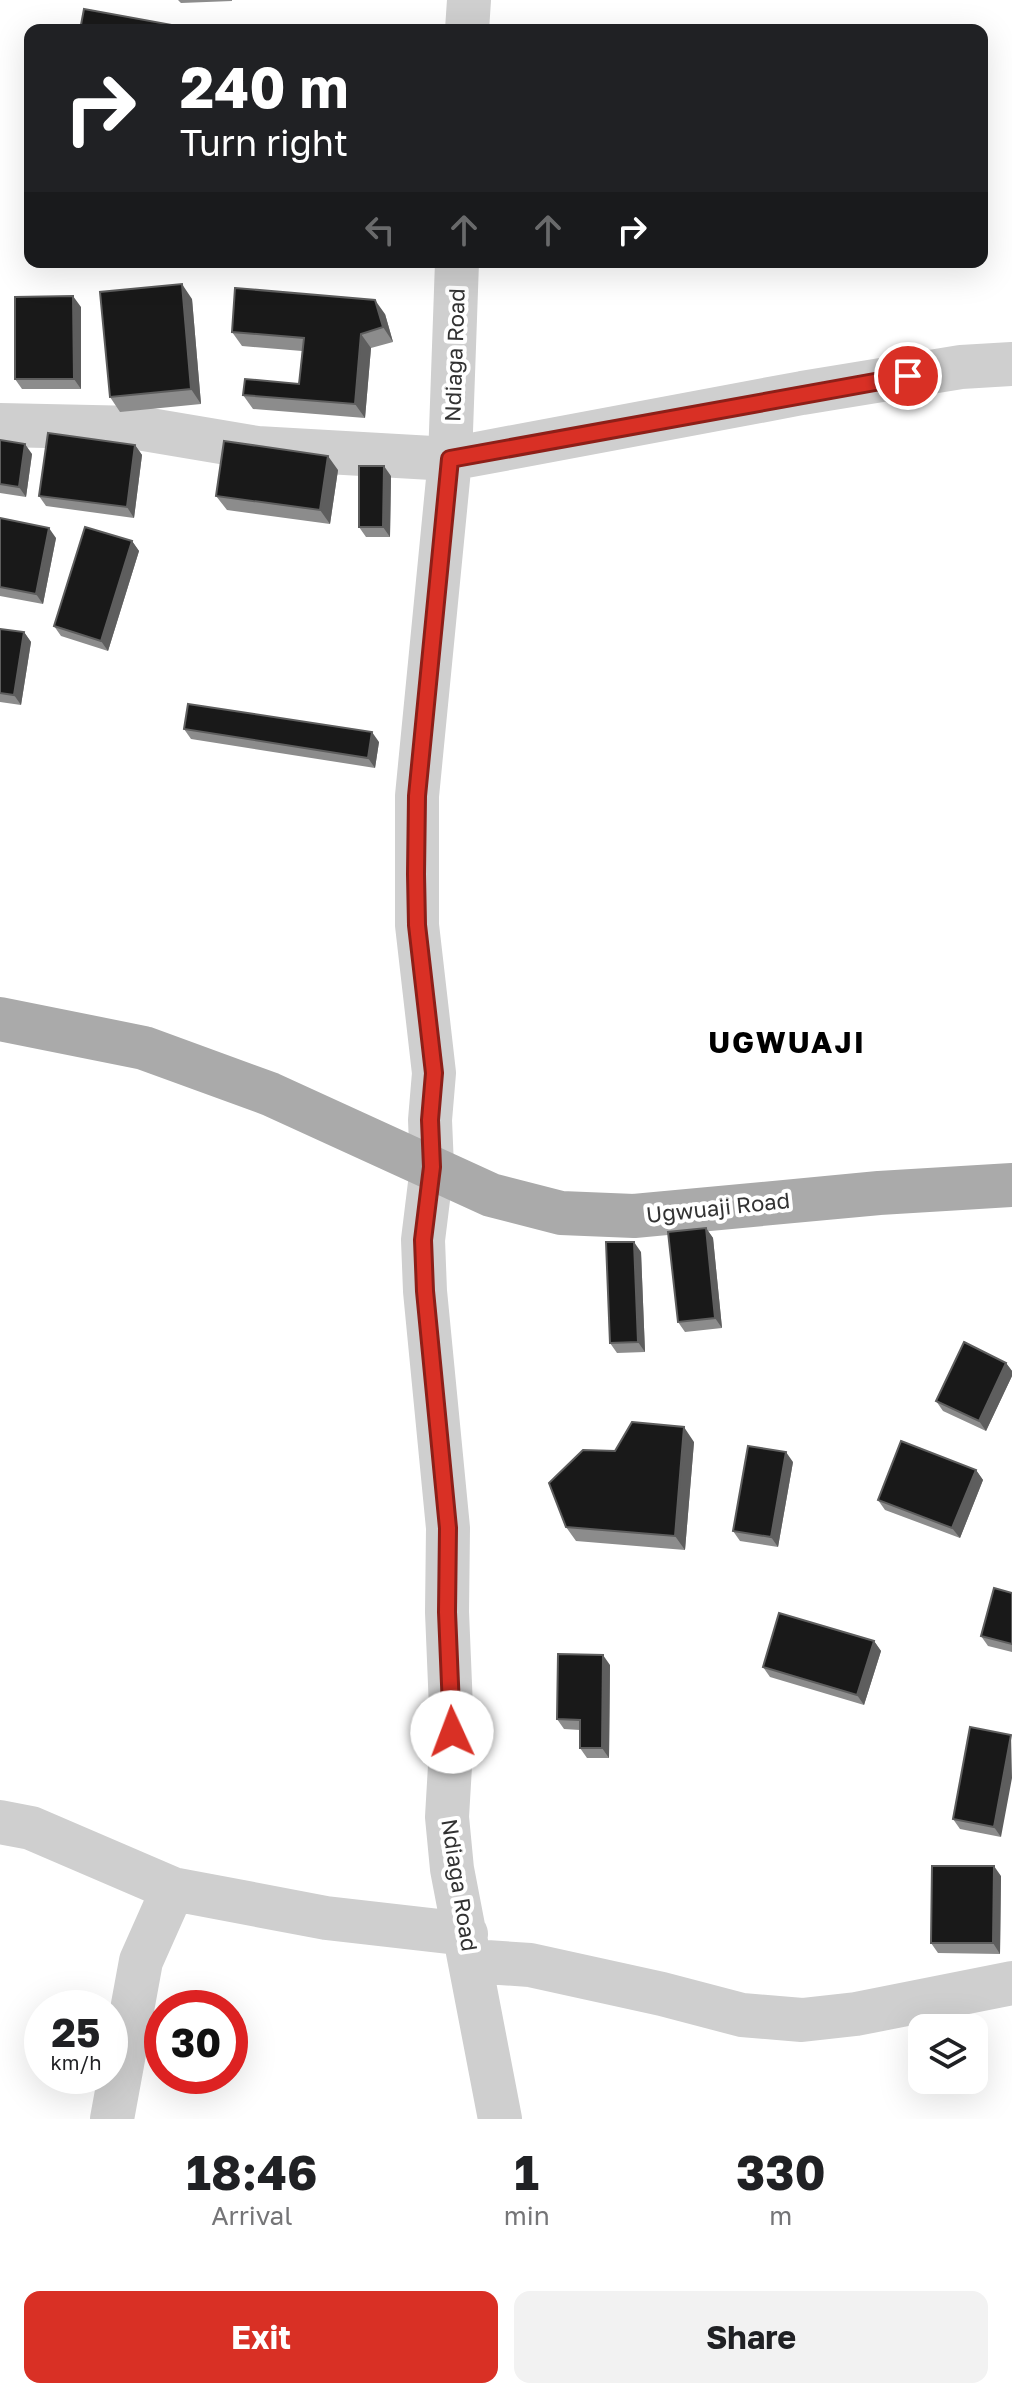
<!DOCTYPE html>
<style>
:root{--surface:#fff;--page:#f2f2f2;--text:#202124;--muted:#757577;--accent:#d93025}
body{margin:0;font-family:"Golos Text",sans-serif;background:var(--page);color:var(--text);height:100vh;display:flex;flex-direction:column;font-size:30px;white-space:nowrap}
*{box-sizing:border-box;margin:0}
p{font-size:26px;color:var(--muted)}
.icon{flex:none;width:44px;height:44px;fill:none;stroke:currentColor;stroke-width:2;stroke-linecap:round;stroke-linejoin:round}
.map{position:relative;height:2119px;overflow:hidden}
.side{display:flex;flex-direction:column;background:var(--surface);flex:1}
.side>*{flex:none}
.hud{position:absolute;left:24px;top:24px;width:964px;height:244px;border-radius:16px;box-shadow:0 8px 32px #0002;background:#202124;color:#fff;overflow:hidden}
.fabs{position:absolute;left:908px;top:2014px;display:grid;gap:16px}
.fabs a{display:grid;place-items:center;width:80px;height:80px;border-radius:16px;background:var(--surface);box-shadow:0 8px 32px #0002;font-size:40px}
.speed{position:absolute;left:24px;top:1990px;display:flex;gap:16px;font-size:40px;font-weight:700;text-align:center}
.speed>*{display:grid;place-content:center;width:104px;height:104px;border-radius:50%;background:var(--surface);box-shadow:0 8px 32px #0002;line-height:1}
.speed small{font-size:20px;font-weight:400}
.speed .limit{border:12px solid #d22;background:#fff;color:#111}
.pin{position:absolute;display:grid;place-items:center;width:68px;height:68px;color:#fff;margin:-34px;border:4px solid #fff;border-radius:50%;box-shadow:0 2px 8px #0007}
.me{position:absolute;width:88px;margin:-44px;rotate:358deg;stroke-linejoin:round;filter:drop-shadow(0 0 6px #0008)}
.turn{display:flex;align-items:center;gap:28px;height:168px;padding:0 24px;font-size:36px}
.turn .icon{width:104px;height:104px;stroke-width:2.5}
.turn b{display:block;font-size:56px;line-height:68px}
.lanes{display:flex;align-items:center;height:76px;padding:0 24px;background:#0003;justify-content:center;gap:40px;direction:ltr}
.lanes .off{opacity:.35}
.eta{display:flex;justify-content:space-evenly;align-items:center;height:136px;text-align:center}
.eta b{font-size:48px;font-weight:700;line-height:56px}
.button{display:flex;gap:16px;margin-top:auto;padding:16px 24px}
.button a{flex:1;height:92px;border-radius:16px;background:var(--accent);color:#fff;font-size:32px;font-weight:700;line-height:92px;text-align:center}
.button a+a{background:var(--page);color:var(--text)}
.map>svg:first-child{display:block}
</style>
<div class="map">
<svg width="1012" height="2119" viewBox="0 0 1012 2119">
<rect width="100%" height="100%" fill="#fff"/>
<g fill="none" stroke-linecap="round" stroke-linejoin="round">
<!-- minor -->
<path stroke="#cfcfcf" stroke-width="44" d="M467,30L469,0
M457,262L450,459L417,796V925L434,1073L430,1120L432,1167L423,1240L425,1291L448,1528L447,1612L452,1732L447,1817L452,1869L500,2119
M0,425L138,428L257,448L450,459L802,393L961,367L1012,364
M0,1822L31,1828L173,1889L326,1918L466,1934
M471,1961L530,1965L662,1994L742,2015L802,2020L856,2014L1012,1983
M112,2119L141,1961L173,1889"/>
<!-- major -->
<path stroke="#aaa" stroke-width="44" d="M0,1019L144,1048L270,1094L491,1195L561,1213L634,1216L879,1193L1012,1185"/>
</g>
<!-- wall -->
<path fill="#8c8c8c" d="M178,0H232V1L181,3Z
M192,299L201,404L120,412L110,397Z
M81,307V389H22L15,379Z
M385,314L393,342L371,348L365,418L253,409L243,395L299,384L302,351L242,346L232,332Z
M0,440L32,454L26,497L0,493Z
M135,445L142,455L134,518L46,506L39,496Z
M338,470L330,524L227,510L216,496Z
M391,476L390,537H366L359,527Z
M0,518L56,538L43,604L0,596Z
M132,541L139,551L108,651L61,636L54,626Z
M0,629L24,632L31,642L21,705L0,702Z
M184,729L379,742L375,768L191,739Z
M706,1228L713,1238L722,1328L685,1332L678,1322Z
M641,1252L645,1352L617,1353L610,1343Z
M1006,1363L1012,1371V1376L986,1431L943,1411L936,1401Z
M694,1442L685,1550L576,1541L566,1527L615,1451Z
M793,1462L778,1547L740,1541L733,1531Z
M976,1470L983,1480L960,1538L885,1510L878,1500Z
M1012,1593V1652L988,1646L981,1636Z
M874,1641L881,1651L864,1705L770,1677L763,1667Z
M610,1665L609,1758H587L580,1748V1730L564,1729L557,1719Z
M970,1727L1001,1837L960,1829L953,1819Z
M1001,1876L1000,1954L938,1953L931,1943Z"/>
<!-- shaded-wall -->
<path fill="#5e5e5e" d="M182,284L192,299L201,404L191,389Z
M73,296L81,307V389L74,379Z
M375,300L385,314L393,342L383,327Z
M361,334L371,348L365,418L355,404Z
M25,444L32,454L26,497L19,487Z
M135,445L142,455L134,518L127,507Z
M328,456L338,470L330,524L320,510Z
M384,466L391,476L390,537L383,527Z
M49,528L56,538L43,604L36,594Z
M132,541L139,551L108,651L101,641Z
M24,632L31,642L21,705L14,695Z
M372,732L379,742L375,768L368,758Z
M706,1228L713,1238L722,1328L715,1318Z
M634,1242L641,1252L645,1352L638,1342Z
M1006,1363L1012,1371V1376L986,1431L979,1421Z
M684,1427L694,1442L685,1550L675,1536Z
M786,1452L793,1462L778,1547L771,1537Z
M976,1470L983,1480L960,1538L952,1528Z
M874,1641L881,1651L864,1705L857,1695Z
M603,1655L610,1665L609,1758L602,1748Z
M1011,1735L1012,1778L1001,1837L994,1827Z
M994,1866L1001,1876L1000,1954L993,1943Z"/>
<!-- building -->
<path fill="#191919" stroke="#5e5e5e" stroke-width="2" d="M84,9L194,29V30H80Z
M182,284L191,389L110,397L100,292Z
M235,288L375,300L383,327L361,334L355,404L243,395L245,379L299,384L304,338L232,332Z
M73,296L74,379H15V297Z
M48,433L135,445L127,507L39,496Z
M0,440L25,444L19,487L0,484Z
M224,441L328,456L320,510L216,496Z
M359,466H384L383,527H359Z
M0,518L49,528L36,594L0,587Z
M85,527L132,541L101,641L54,626Z
M0,629L24,632L14,695L0,693Z
M188,704L372,732L368,758L184,729Z
M706,1228L715,1318L678,1322L668,1232Z
M606,1242H634L638,1342L610,1343Z
M964,1342L1006,1363L979,1421L936,1401Z
M632,1422L684,1427L675,1536L566,1527L549,1483L583,1450L615,1451Z
M901,1441L976,1470L952,1528L878,1500Z
M748,1446L786,1452L771,1537L733,1531Z
M994,1588L1012,1593V1644L981,1636Z
M779,1613L874,1641L857,1695L763,1667Z
M558,1654L603,1655L602,1748H580V1720L557,1719Z
M970,1727L1011,1735L994,1827L953,1819Z
M932,1866H994L993,1943H931Z"/>
<g fill="none" stroke-linecap="round" stroke-linejoin="round">
<defs>
<path id="route" d="M452,1732L447,1612L448,1528L425,1291L423,1240L432,1167L430,1120L434,1073L417,925L416,874L417,796L450,459L908,376"/>
</defs>
<!-- route casing -->
<use href="#route" stroke="#8d1f18" stroke-width="20"/>
<!-- route -->
<use href="#route" stroke="#d93025" stroke-width="14"/>
</g>
<g text-anchor="middle" dominant-baseline="central" stroke-width="8" stroke-linejoin="round" paint-order="stroke">
<!-- street labels -->
<g font-size="22" fill="#323232" stroke="#fff">
<text transform="translate(454 355) rotate(-88)">Ndiaga Road</text>
<text transform="translate(718 1207) rotate(-6)">Ugwuaji Road</text>
<text transform="translate(460 1885) rotate(81)">Ndiaga Road</text>
</g>
<!-- district labels -->
<g font-size="30" font-weight="bold" letter-spacing="2" fill="#000" stroke="#fff">
<text x="787" y="1042">UGWUAJI</text>
</g>
</g>
</svg>
<div class="fabs">
<a><svg class="icon" aria-label="layers" viewBox="0 0 24 24"><path d="M12 4l9 5-9 5-9-5zM3 14l9 5 9-5"/></svg></a>
</div>
<div class="speed"><div>25<small>km/h</small></div><div class="limit">30</div></div>
<div class="pin" style="left:908px;top:376px;background:#d93025"><svg class="icon" aria-label="arrive" viewBox="0 0 24 24"><path d="M6 21V4h12l-3 4 3 4H6"/></svg></div>
<svg class="me" style="left:452px;top:1732px" viewBox="-20 -20 40 40"><circle r="19" fill="#fff"/><path d="M0-13L10 11 0 6-10 11z" fill="#d93025"/></svg>
<div class="hud">
<div class="turn"><svg class="icon" aria-label="right" viewBox="0 0 24 24"><path d="M7 20v-9h11M14 6l5 5-5 5"/></svg><div><b>240 m</b>Turn right</div></div>
<div class="lanes"><svg class="icon off" aria-label="left" viewBox="0 0 24 24"><path d="M17 20v-9H6M10 6l-5 5 5 5"/></svg><svg class="icon off" aria-label="ahead" viewBox="0 0 24 24"><path d="M12 20V5M6 11l6-6 6 6"/></svg><svg class="icon off" aria-label="ahead" viewBox="0 0 24 24"><path d="M12 20V5M6 11l6-6 6 6"/></svg><svg class="icon" aria-label="right" viewBox="0 0 24 24"><path d="M7 20v-9h11M14 6l5 5-5 5"/></svg></div>
</div>
</div>
<section class="side">
<div class="eta">
<div><b>18:46</b><p>Arrival</p></div>
<div><b>1</b><p>min</p></div>
<div><b>330</b><p>m</p></div>
</div>
<div class="button"><a>Exit</a><a>Share</a></div>
</section>
